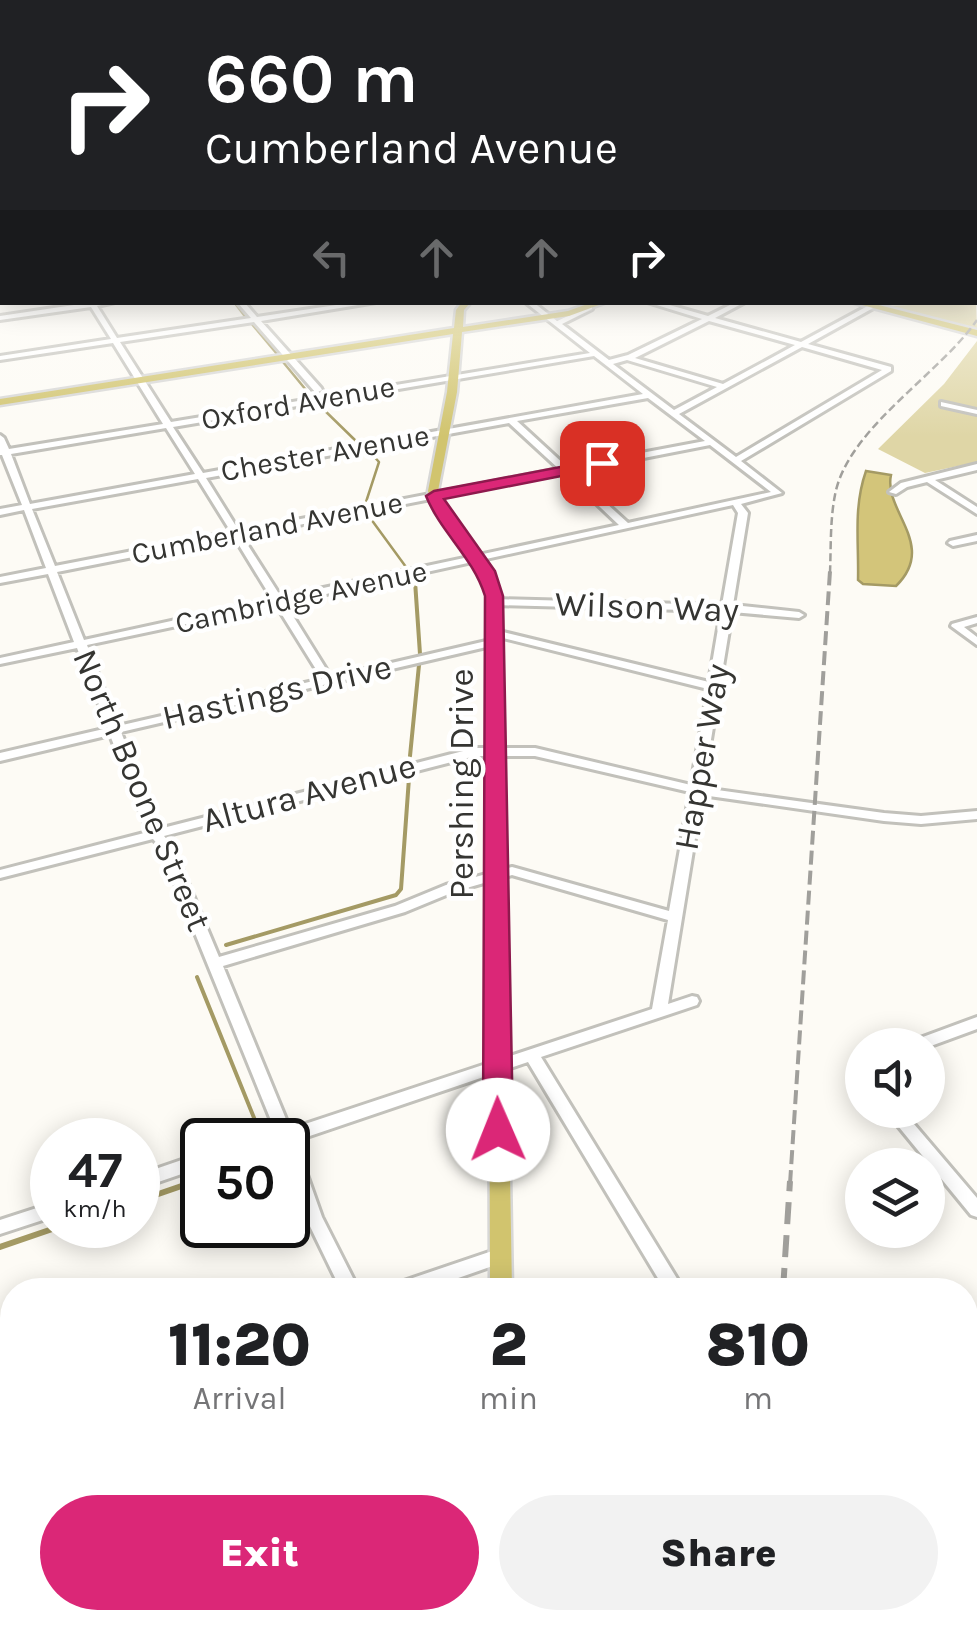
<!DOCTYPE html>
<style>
:root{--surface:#fff;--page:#f2f2f2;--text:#202124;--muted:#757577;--accent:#db2777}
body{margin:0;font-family:Karla,sans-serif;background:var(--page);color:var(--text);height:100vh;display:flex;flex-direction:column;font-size:38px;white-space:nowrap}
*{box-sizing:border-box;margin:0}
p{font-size:32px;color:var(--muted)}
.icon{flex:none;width:55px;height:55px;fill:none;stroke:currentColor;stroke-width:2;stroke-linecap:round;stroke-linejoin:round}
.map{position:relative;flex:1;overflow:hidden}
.side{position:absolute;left:0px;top:1278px;width:978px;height:352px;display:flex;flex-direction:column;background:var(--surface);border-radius:40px 40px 0 0;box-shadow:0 5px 25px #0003}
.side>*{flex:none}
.banner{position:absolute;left:0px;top:0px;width:978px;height:305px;box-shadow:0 5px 25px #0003;background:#202124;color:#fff;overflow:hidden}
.tools{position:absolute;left:845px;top:1028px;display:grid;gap:20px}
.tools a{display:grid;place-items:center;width:100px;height:100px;border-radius:50%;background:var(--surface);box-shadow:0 5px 25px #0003;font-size:50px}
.speed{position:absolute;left:30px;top:1118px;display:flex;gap:20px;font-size:50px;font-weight:700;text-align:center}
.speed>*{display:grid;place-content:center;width:130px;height:130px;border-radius:50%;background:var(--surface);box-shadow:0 5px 25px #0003;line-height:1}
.speed small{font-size:25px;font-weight:400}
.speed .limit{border:5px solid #111;border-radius:15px;background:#fff;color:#111}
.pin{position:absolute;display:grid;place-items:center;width:85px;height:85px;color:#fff;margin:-42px;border-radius:20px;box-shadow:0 5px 15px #0006}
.me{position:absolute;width:110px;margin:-55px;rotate:359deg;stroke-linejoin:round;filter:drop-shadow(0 0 8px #0008)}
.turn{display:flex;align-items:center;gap:35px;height:210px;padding:0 40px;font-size:45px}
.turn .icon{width:130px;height:130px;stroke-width:2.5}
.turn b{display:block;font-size:70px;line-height:85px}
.lanes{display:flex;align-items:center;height:95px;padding:0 40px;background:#0003;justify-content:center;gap:50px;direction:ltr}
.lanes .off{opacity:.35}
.eta{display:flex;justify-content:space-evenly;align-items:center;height:170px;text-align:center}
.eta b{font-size:60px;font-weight:800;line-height:70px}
.action{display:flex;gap:20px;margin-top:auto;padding:20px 40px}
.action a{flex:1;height:115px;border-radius:60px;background:var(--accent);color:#fff;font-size:40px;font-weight:800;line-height:115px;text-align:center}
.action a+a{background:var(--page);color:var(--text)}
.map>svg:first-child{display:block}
</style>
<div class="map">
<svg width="977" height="1629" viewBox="0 0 977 1629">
<rect width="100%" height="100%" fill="#fdfbf5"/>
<!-- green -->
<path fill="#dfd6a6" d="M975,274L977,329L886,306L975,302Z
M977,341V462L925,473L878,449L944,384Z"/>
<!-- water -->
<path fill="#d3c57a" stroke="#a49a64" stroke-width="2.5" d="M866,471L891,475C883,511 938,545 896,586L863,584L858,580C859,542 853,508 866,471Z"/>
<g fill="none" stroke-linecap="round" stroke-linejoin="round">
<!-- stream-far2 -->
<path stroke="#a49a64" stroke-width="2.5" d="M234,302L247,319
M251,323L277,354
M283,362L311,396
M319,405L358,443
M366,502L379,462L369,451
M368,515L406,567"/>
<!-- stream-far1 -->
<path stroke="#a49a64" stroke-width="4" d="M415,581L420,654
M410,756L419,665
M226,945L396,895L401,889L409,778
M197,977L263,1140
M189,1184L202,1179"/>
<!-- stream -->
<path stroke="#a49a64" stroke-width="6" d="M138,1201L196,1181
M0,1247L64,1225"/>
<defs>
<path id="minor" d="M0,249H2V253H0Z
M0,280H2V284L0,285Z
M94,302H115L97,306L117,338L251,318L237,302H244L257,317L356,302H376L261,321L321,388L322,390L318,392H315L254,322L120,342L171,422L590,353L525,302H533L557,321L588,307H592V309L562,324L609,360L628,355L702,319L647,302H659L708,316L736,302H745L715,318L801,342L875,302H884L808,344L891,367V371L741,461L782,493L741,504L748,513L733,605L799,612L804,615L799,618L732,612L703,788L884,813L921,816L977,811V819L921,824L884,821L702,795L668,1004L692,996L697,997L699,1001L697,1005L541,1057L684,1290H665L528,1062L295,1141L322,1217L359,1290H341L306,1218L288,1167V1140H279L160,847L153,839L0,878V870L148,832L110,735L0,761V753L108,728L77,648L0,664V658L74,642L48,574L0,583V577L46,568L24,510L0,515V509L22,505L2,455H0V435L4,438L9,449L163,424L113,343L0,360V356L111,339L91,307L0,320V316ZM709,321L795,345L723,384L635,358ZM802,347L882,370L736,457L679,414ZM594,356L643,394L203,473L173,427ZM627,360L717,387L674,410L613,364ZM648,398L705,441L567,467L517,421ZM509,423L559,469L239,531L206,478ZM166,428L195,474L30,504L11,454ZM710,445L771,492L628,523L572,472ZM564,473L619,525L281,597L242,536ZM198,479L231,532L55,566L32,509ZM733,505L738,513L722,605L495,599L490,602L495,605L721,611L709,682L495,630L490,633L491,635L708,689L691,785L535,748H475L159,829L121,732L495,645L500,642L495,639L331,677L285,603ZM234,537L272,599L84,640L57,572ZM276,605L322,679L118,726L87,645ZM475,756H535L690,792L669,911L512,867L446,885L395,906L219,957L172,845L164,836ZM512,875L668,920L652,1009L290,1129L223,966L405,912L456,891Z
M941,402L977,410V414L941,406Z
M977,464V470L935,480L977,507V514L927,482L907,487L896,494L889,492L901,483Z
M977,535V541L953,546L948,543L950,541Z
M977,617V623L964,627L977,637V645L951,626L952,624Z
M977,1017V1029L928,1047V1045H909L912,1041Z
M862,1059V1079L857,1077L850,1067L853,1063Z
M885,1110H902L977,1198V1217L971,1215Z
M202,1153V1167L138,1189V1175Z
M52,1203V1217L0,1234V1220Z
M498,1249L504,1252L507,1257L504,1262L424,1290H392L395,1284Z
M12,1427V1445L0,1449V1431Z
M977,1524V1545L965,1550V1529Z
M183,1618H219L216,1626L207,1629H170L173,1621Z
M866,1618H889L895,1629H872Z"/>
<path id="major" d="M0,220H2V225H0Z
M462,302H471L464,310L463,327L568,311L593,302H607L569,316L462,332L457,392L438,491L446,512L492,571L500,595L512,1290H490L488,595L480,571L435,512L428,491L447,392L453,334L0,405V399L454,328L456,310Z
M851,302H867L977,330V336Z
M0,1528L9,1531L12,1541V1618H25L27,1629H1Z
M403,1618H429L426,1629H400Z
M613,1618H666L670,1626L669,1629H622L617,1627Z"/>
</defs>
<!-- minor casing -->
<use href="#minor" stroke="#c2c1bb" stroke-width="6"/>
<!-- major casing -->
<use href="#major" stroke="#d7d7d6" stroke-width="5"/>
<!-- minor -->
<use href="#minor" fill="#fff" fill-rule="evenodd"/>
<!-- major -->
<use href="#major" fill="#d1c46e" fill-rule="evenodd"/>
<!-- rail-far2 -->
<path stroke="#a09f9b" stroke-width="2.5" stroke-dasharray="8 4" stroke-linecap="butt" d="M830,573C831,548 830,520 835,495C847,429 939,375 977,320"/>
<!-- rail-far1 -->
<path stroke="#a09f9b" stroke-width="4" stroke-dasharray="14 6" stroke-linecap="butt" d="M790,1184L830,571"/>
<!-- rail -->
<path stroke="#a09f9b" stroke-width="6" stroke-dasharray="22 11" stroke-linecap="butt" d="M783,1290L790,1181
M763,1629L764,1618"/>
</g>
<!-- sky -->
<linearGradient id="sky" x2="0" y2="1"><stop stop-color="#9fbbbc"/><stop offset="0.48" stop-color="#fefdfa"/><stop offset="1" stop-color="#fefdfa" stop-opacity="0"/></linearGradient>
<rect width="977" height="437" fill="url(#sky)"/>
<!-- route -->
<path fill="#db2777" stroke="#8e194d" stroke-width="2.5" d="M602,459L607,460V467L444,499L495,571L503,596L513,1130L508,1138L498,1141L488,1138L483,1130L485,596C473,557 441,533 426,496L434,491Z"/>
<g text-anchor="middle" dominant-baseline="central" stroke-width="9" stroke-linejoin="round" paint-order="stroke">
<!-- far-street labels -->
<g font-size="30" fill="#353532" stroke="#fff">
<text transform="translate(298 403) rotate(-10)">Oxford Avenue</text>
<text transform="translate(325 453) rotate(-10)">Chester Avenue</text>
<text transform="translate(267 528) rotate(-11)">Cumberland Avenue</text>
<text transform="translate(301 597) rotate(-12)">Cambridge Avenue</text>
</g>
<!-- street labels -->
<g font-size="35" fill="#353532" stroke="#fff">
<text transform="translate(647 607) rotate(2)">Wilson Way</text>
<text transform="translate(277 692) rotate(-13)">Hastings Drive</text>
<text transform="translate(702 757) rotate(-80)">Happer Way</text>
<text transform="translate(461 784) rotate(-90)">Pershing Drive</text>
<text transform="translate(142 790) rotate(67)">North Boone Street</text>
<text transform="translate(309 793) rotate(-15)">Altura Avenue</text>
</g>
</g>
</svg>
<div class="tools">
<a><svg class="icon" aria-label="sound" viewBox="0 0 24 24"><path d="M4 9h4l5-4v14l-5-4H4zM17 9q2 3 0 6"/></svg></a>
<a><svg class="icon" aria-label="layers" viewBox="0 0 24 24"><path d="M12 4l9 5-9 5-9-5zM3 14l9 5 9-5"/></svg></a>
</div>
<div class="speed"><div>47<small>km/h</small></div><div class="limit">50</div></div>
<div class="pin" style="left:602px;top:463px;background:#d93025"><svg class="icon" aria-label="arrive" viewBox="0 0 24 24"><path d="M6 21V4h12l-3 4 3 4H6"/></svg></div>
<svg class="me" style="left:498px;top:1130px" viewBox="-20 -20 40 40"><circle r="19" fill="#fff"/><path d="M0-13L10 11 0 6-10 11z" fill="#db2777"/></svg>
<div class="banner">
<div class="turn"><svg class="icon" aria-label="right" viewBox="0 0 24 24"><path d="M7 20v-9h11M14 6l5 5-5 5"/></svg><div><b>660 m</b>Cumberland Avenue</div></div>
<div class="lanes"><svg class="icon off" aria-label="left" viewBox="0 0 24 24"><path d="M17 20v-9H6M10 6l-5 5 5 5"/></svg><svg class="icon off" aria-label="ahead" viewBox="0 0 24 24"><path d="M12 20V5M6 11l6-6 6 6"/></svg><svg class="icon off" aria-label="ahead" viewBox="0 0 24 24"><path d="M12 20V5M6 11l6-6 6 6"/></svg><svg class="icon" aria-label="right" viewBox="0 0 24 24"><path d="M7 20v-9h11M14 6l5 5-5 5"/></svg></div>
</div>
<section class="side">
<div class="eta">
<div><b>11:20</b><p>Arrival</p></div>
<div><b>2</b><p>min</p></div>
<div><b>810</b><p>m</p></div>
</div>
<div class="action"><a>Exit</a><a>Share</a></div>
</section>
</div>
